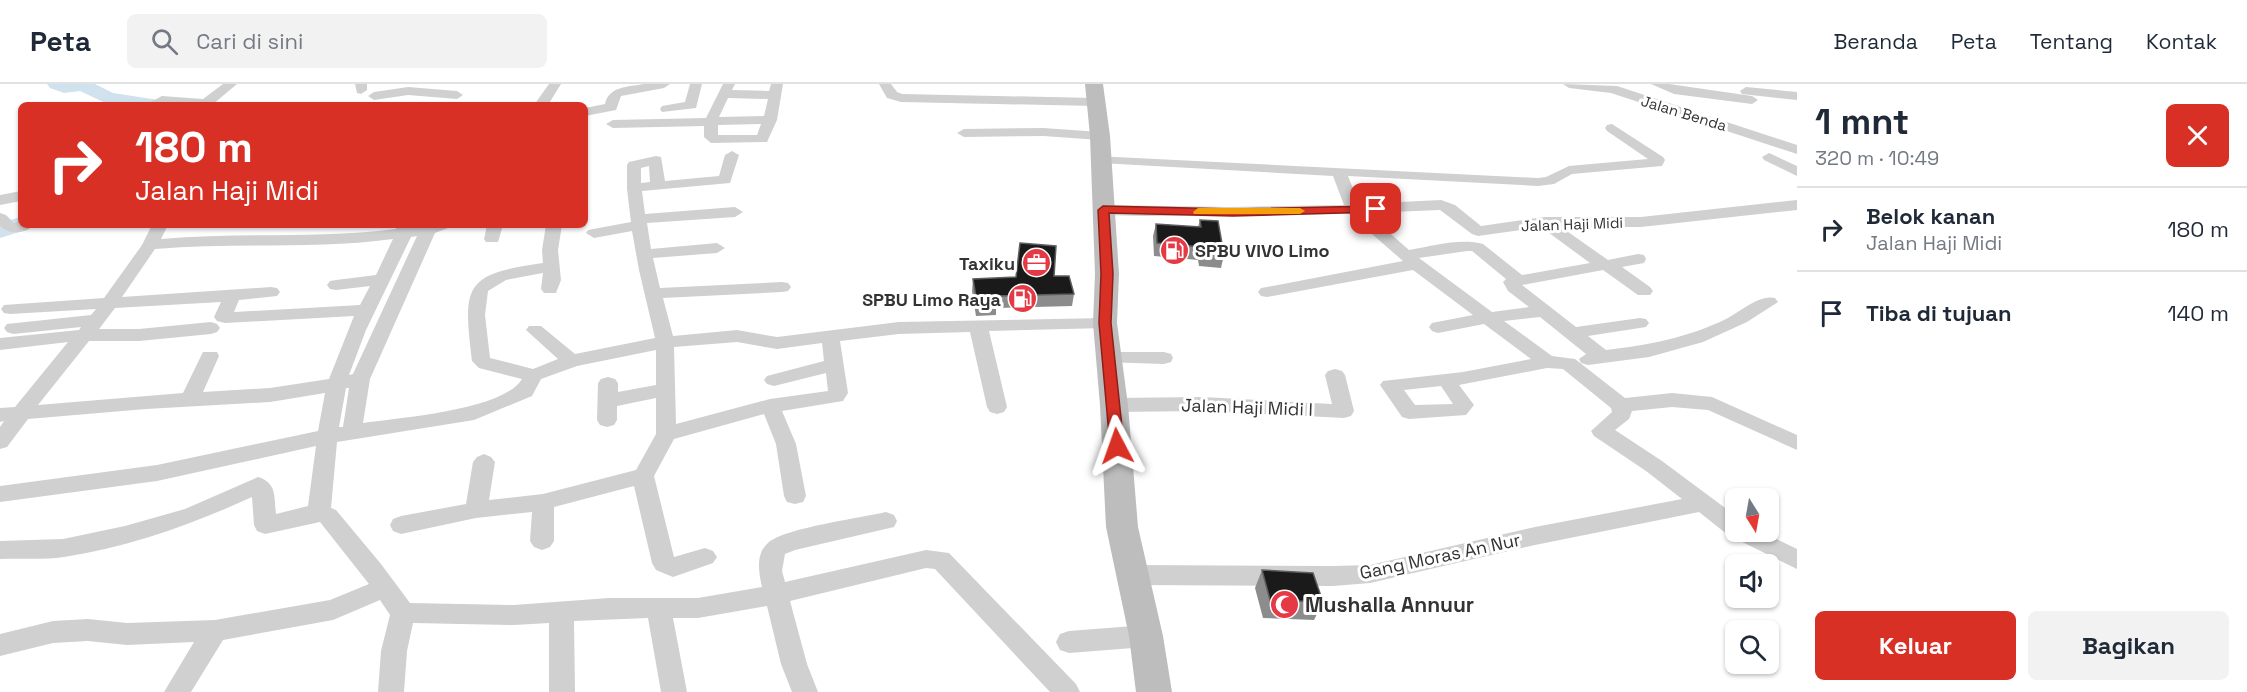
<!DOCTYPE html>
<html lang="id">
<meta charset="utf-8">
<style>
:root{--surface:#fff;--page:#f2f2f3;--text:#1f2937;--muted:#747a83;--line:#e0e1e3;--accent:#d93025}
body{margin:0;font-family:"Space Grotesk",sans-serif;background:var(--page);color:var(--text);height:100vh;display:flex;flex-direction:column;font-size:22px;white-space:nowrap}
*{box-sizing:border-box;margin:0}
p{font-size:20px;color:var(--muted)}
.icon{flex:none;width:33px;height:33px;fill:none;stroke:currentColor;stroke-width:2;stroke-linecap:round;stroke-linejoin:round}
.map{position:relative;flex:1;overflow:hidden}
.sheet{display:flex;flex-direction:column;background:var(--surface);width:450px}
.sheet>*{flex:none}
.top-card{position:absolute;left:18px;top:18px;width:570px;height:126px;border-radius:9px;box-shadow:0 2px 4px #0004;background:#d93025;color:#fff;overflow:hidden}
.needle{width:39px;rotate:169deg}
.controls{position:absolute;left:1725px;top:404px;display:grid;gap:12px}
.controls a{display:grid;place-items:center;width:54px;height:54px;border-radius:9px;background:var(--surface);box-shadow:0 2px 4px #0004;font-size:30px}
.pin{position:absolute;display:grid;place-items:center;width:51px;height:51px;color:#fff;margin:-26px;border-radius:12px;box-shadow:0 3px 9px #0006}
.me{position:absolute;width:66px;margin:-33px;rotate:356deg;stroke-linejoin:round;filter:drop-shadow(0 0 4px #0008)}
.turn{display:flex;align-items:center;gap:21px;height:126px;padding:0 18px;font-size:27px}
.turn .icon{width:78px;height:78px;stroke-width:2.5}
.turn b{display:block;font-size:42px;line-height:51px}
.round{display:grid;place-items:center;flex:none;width:63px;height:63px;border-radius:9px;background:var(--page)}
.summary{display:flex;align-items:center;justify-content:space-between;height:102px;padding:0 18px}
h1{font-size:36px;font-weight:700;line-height:45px}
.action{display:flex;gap:12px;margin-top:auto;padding:12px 18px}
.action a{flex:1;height:69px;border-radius:9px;background:var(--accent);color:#fff;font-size:24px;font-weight:700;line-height:69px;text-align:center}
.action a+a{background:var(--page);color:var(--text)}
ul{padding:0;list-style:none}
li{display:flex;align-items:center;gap:18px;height:84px;padding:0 18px;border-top:2px solid var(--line)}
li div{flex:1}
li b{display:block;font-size:22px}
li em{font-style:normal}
header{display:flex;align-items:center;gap:36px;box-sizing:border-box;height:84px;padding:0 30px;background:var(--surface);border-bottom:2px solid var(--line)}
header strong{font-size:28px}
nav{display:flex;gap:33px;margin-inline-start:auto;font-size:21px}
.search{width:420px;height:54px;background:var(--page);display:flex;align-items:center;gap:15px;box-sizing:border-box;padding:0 21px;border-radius:9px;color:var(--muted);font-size:22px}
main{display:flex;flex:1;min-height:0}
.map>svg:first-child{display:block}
</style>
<header>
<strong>Peta</strong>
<div class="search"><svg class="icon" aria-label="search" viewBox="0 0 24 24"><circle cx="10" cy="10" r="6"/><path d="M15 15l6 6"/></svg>Cari di sini</div>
<nav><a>Beranda</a><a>Peta</a><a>Tentang</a><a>Kontak</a></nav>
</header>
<main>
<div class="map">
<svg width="1797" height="608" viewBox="0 0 1797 608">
<rect width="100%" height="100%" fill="#fff"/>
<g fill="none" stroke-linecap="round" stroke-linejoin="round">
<!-- river -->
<path fill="#cfe2ee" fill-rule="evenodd" d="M47,0H95L113,9L165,17L168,21H110L80,7L64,9L50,4Z
M21,133V141H32L29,145L0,154V139Z"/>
<!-- minor -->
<path fill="#d0d0d0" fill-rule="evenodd" d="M223,0H237L212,21H145L162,12L203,15Z
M355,0H367V6L361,10L357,9Z
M549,0H561L548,21H534Z
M644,0H670L664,4L621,12L616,26L585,32V24L605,20C609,2 628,3 644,0Z
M690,0H702L696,24L662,28L660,25L662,22L685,18Z
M723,0H735L732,6L769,7L771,0H783L777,36L767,58L711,59L704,53V42L613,44L606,40L613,36L706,34ZM728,14L768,15L764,32L719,33ZM761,40L757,51H718V41Z
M879,0H891L897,8L902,10L1095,14L1101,18L1095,22L901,18L887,14Z
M1563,0L1617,2L1797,61V70L1611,9L1569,4Z
M1651,0H1669L1752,12L1758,16L1752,20L1674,10Z
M408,3L457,7L463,11L457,15L408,11L374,16L368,12L374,8Z
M1746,3L1797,8V16L1742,10L1740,7Z
M1612,40L1663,73L1665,76L1662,82L1572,90L1554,100L1538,102L1348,92L1359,120L1441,116L1455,121L1481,142L1544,133H1641L1797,116V126L1641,143H1561L1608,176L1638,170L1644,171L1646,175L1644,179L1622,183L1650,203L1653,207L1650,211H1638L1603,186L1522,201L1576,243L1640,234L1646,235L1649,239L1646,243L1588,252L1606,266C1648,261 1687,254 1726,235C1740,228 1759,210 1775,214L1778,218L1747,238L1703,258L1649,273L1588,281L1581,279L1579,275L1586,270L1540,233L1504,237L1552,272L1575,275L1625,314L1672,309L1712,313L1797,351V366L1708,326L1672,323L1632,327L1629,335L1615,346L1662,377L1736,432V447H1760L1797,465V485L1728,451L1699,428L1535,461L1370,499L1333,502L1132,501L1124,498L1120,491L1124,484L1132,481L1333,482L1370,481L1535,443L1682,415L1646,387L1594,352L1591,347L1612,328L1611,324L1563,285L1547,284L1459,301L1474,321L1466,331L1409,335L1402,333L1380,301L1383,297L1463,288L1531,275L1484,240L1438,249L1432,247L1429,243L1432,239L1473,231L1413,186L1267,213L1261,212L1258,208L1261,204L1267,203L1403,177L1349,130L1145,132L1103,131L1095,126L1103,121L1230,123L1344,121L1333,92L1100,79L1093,75L1095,72L1538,94L1546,93L1569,82L1648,75L1607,47L1605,44L1607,41ZM1440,126L1472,150L1478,152L1541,143L1590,179L1522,191L1483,160C1460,154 1433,162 1409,166L1367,129ZM1467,167H1472L1506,195L1503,198L1508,207L1529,223L1492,228L1419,174ZM1441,302L1453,320L1415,321L1404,306Z
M1043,44L1100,48L1107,52L1100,56L1043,52L964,53L957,49L964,45Z
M732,67L739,71L730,99L642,107L645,130L735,123L743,128L735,133L647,139L651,165L717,159L725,164L717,169L653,174L660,204L782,198L788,199L791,203L788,207L782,208L663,214L673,252L737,246L777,253L899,238L1105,234L1111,235L1114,239L1111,243L1105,244L989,247L1007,323L1004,328L997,330L990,328L987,323L970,248L899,250L840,257L848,309L843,317L782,327L796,360L806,412L803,418L795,420L787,418L784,412L776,360L764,330L674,355L654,392L674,473L705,464L713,467L717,473L713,479L673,493L656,486L652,479L634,402L554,423V457L550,463L542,466L534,463L530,457L532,428L476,434L401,450L393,447L390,441L393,435L401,432L466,420L473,378L477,373L484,370L491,373L495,378L489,416L543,410L636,386L656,350V314L617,322V336L614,341L607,343L600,341L597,336L598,299L601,295L608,293L615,295L618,299V308L656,301V266L577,282L541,295L532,312L474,336L337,358L331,424L336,426L381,480L410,519L514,521L609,514H698L762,503C759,490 755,470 768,459C784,444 861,434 886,428L894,431L897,437L894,443L795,466L785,470L782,487L785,498L926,466L949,469L1076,600L1080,608H1050L935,485L926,484L790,517L807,580L818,608H792L781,580L767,522L698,534H673L687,608H661L648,534L574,537L575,608H549V539L514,541L413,539L407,567L404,608H378L381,567L390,531L380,516L333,536L223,556L191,608H164L194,558L127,561L88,557L53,559L0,572V550L53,537L88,535L127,539L215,536L330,516L369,500L320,438L265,450L257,447L254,441L252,413C193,440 130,463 64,473C44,476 21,474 0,475V457L63,455L125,442L185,425L258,393C277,399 274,412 276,430L308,422L316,362L157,397L0,418V402L157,381L318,347L325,309L270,318L146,325L28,335L7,363L0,365V343L4,337L0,338V324L15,323L68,258L0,266V254L79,246L81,243L13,250L7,248L4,244L7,240L91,231L96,225L10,230L4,229L1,225L4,221L104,214L142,161L152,141H168L161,155C239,148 318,155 396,145V141H412V143L450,141L448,144L435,149L370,295L363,339C399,334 504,326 522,295L479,284L472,277C463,202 463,190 543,179L542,166L546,141H562L558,166L561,196L556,209H544L541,205L543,189L506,196L488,207L485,231L490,274L533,285L558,275L526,246L529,242H541L575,270L655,254L639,186L632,147L594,154L586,149L588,146L631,138L627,105V81L629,78L656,72L661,73L665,97L719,92L725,71ZM649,82L650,98L641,99V84ZM417,152L353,290L349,291L366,246L411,153ZM393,155L376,191L336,196L330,197L327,201L330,205L336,206L370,202L360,221L234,228L239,216L277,212L280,208L277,204L271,203L122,213L155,165C234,158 314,166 393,155ZM221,218L214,233L217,237L225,239L354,232L329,295L270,304L203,308L219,272L217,268H203L201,272L183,309L38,321L89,257H139L211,250L217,248L220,244L217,240L211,238L139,245H99L115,224ZM737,258L777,265L822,259L824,277L767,292L764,296L767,300L774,302L826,289L828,307L770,315L676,340L674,263ZM346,304H349L343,343H339Z
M1769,69L1797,82V92L1764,76L1762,73Z
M21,107V117L0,121V111Z
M0,129L6,131L14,139L21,137V141H34C25,150 9,151 0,142Z
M487,141H503L498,158H486L484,155Z
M1110,268H1164L1171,270L1173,274L1171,278L1164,280L1103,278L1101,274L1103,270Z
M1335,285L1342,287L1345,291L1354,327L1351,332L1344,334L1203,327L1114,328L1107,326L1104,321L1107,316L1114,314L1203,313L1332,320L1325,291L1328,287Z
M1146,541L1155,544L1159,552L1155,560L1146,563L1069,569L1060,566L1056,558L1060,550L1069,547Z"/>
<!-- secondary -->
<path fill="#bdbdbd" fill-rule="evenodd" d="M1085,0H1103L1110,52L1119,190L1117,239L1128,321L1138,443L1163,552L1172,608H1136L1129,552L1106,443L1100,321L1093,239L1095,190L1090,52Z"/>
</g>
<!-- wall -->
<path fill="#8c8c8c" d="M1200,136L1224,171L1221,184L1199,182L1198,176L1154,172L1153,152L1156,140L1198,143Z
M1054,192L1074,210L1072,222L996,224V231L976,232L972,207L973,195Z
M1262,486L1323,518L1314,536L1263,534L1255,504Z"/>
<!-- building -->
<path fill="#1a1a1a" stroke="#5f5f5f" stroke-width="1.5" d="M1200,136L1218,137L1224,171L1202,169L1201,163L1157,159L1156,140L1201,143Z
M1020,159L1056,162L1054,192H1069L1074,210L996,212L997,219H977L973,195L1016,193Z
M1262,486L1313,489L1323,518L1270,516Z"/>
<!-- route -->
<path fill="#d93025" stroke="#8d1f18" stroke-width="1.5" d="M1103,122L1233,125L1376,122L1381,125L1376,128L1233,132L1109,129L1113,190L1111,239L1124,362L1117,367L1110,362L1099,239L1101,190L1098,126Z"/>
<!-- slow -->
<path fill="#f59e0b" d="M1198,124H1300L1305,127L1300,130H1194L1193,128Z"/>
<!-- icons -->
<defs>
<symbol id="fuel-disc" viewBox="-11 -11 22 22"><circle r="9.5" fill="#e63946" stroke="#fff"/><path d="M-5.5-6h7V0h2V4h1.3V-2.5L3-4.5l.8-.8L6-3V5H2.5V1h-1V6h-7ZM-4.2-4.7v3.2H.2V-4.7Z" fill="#fff"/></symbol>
<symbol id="office-disc" viewBox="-11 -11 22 22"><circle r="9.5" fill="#e63946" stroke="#fff"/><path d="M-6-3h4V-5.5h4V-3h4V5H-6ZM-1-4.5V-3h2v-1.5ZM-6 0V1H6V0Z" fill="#fff"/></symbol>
<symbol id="mosque-disc" viewBox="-11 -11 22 22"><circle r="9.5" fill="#e63946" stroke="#fff"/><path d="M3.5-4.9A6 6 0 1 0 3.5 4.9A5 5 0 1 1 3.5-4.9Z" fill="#fff"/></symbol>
</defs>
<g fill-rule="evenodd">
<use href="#fuel-disc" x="1158" y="150" width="33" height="33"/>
<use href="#office-disc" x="1020" y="162" width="33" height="33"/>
<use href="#fuel-disc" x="1006" y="198" width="33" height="33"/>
<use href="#mosque-disc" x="1268" y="504" width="33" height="33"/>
</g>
<g text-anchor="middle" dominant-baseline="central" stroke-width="6" stroke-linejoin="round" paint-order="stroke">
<!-- far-street labels -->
<g font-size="15" fill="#333" stroke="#fff">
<text transform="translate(1684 29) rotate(17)">Jalan Benda</text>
<text transform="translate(1572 140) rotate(-2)">Jalan Haji Midi</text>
</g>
<!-- poi labels -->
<g font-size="18" font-weight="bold" fill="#333" stroke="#fff" text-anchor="end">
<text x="1195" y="166" text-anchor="start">SPBU VIVO Limo</text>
<text x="1015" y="179">Taxiku</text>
<text x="1001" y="215">SPBU Limo Raya</text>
</g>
<!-- street labels -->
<g font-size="18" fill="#333" stroke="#fff">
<text transform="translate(1247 323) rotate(2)">Jalan Haji Midi I</text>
<text transform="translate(1440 472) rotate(-12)">Gang Moras An Nur</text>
</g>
<!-- near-poi labels -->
<g font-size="21" font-weight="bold" fill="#333" stroke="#fff" text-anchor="start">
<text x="1305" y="520">Mushalla Annuur</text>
</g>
</g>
</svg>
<div class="controls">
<a><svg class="needle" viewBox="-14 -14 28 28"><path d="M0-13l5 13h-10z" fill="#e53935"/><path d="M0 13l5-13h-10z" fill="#747a83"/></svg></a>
<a><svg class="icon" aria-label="sound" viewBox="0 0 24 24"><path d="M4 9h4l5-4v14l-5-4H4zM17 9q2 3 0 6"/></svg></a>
<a><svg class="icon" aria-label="search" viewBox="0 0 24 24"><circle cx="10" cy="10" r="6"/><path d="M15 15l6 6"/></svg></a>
</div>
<div class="pin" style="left:1376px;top:125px;background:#d93025"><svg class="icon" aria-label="arrive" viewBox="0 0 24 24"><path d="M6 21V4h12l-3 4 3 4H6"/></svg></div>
<svg class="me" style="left:1117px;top:362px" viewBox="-20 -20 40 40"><path d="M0-17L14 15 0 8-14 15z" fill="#d93025" stroke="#fff" stroke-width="4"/></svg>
<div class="top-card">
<div class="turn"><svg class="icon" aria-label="right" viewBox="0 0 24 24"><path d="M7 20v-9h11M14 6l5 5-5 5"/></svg><div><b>180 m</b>Jalan Haji Midi</div></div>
</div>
</div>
<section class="sheet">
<div class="summary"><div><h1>1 mnt</h1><p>320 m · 10:49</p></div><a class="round" style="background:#d93025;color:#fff"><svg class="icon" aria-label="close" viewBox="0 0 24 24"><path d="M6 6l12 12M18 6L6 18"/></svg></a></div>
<ul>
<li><svg class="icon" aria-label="right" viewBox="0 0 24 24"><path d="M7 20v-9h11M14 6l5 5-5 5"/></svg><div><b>Belok kanan</b><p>Jalan Haji Midi</p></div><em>180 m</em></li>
<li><svg class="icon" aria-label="arrive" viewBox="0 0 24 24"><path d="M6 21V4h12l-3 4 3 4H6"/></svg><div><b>Tiba di tujuan</b></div><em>140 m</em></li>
</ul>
<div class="action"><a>Keluar</a><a>Bagikan</a></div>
</section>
</main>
